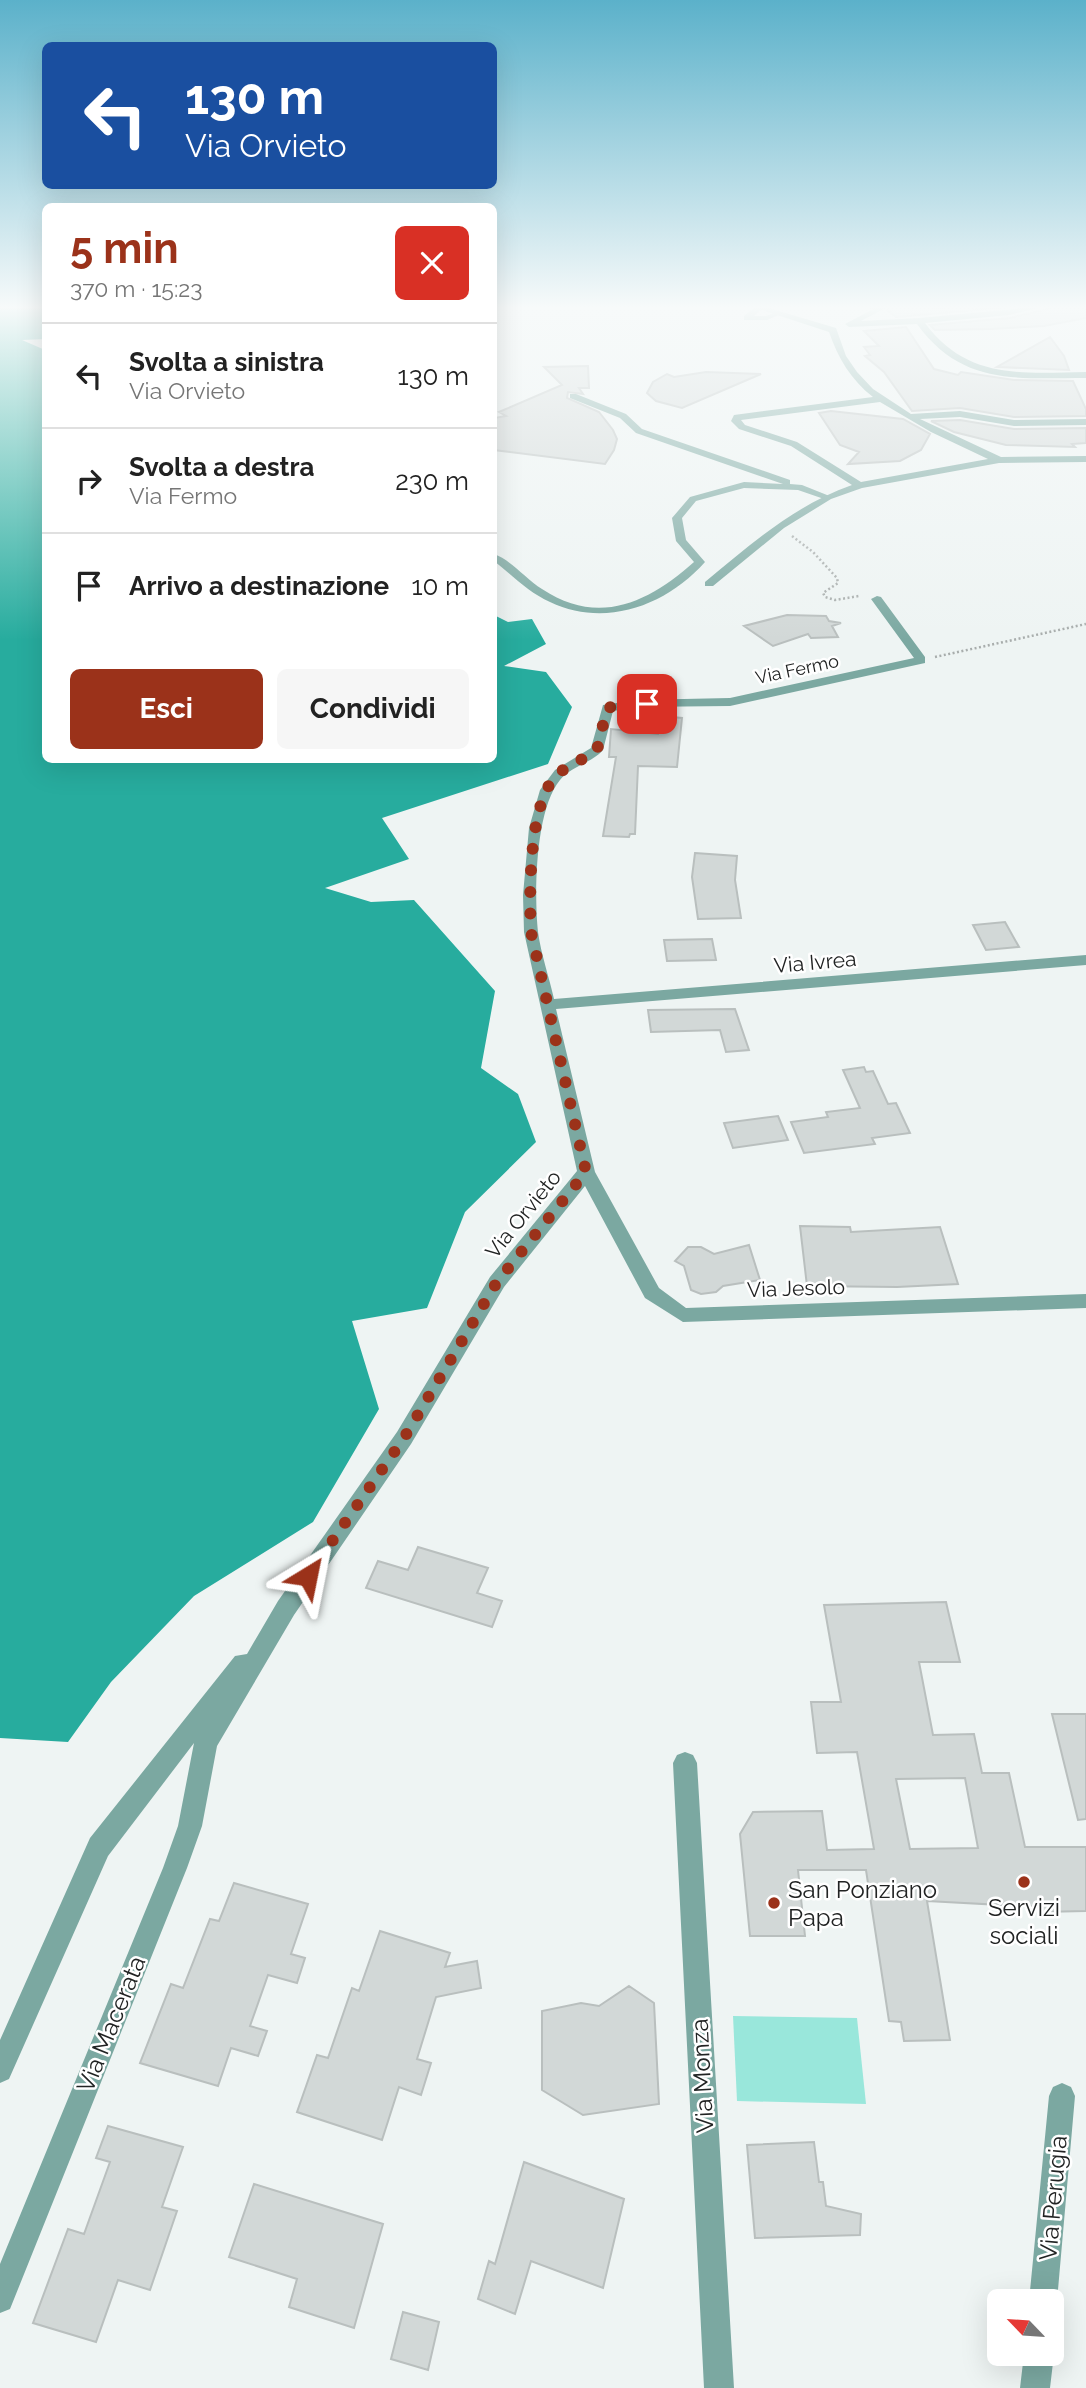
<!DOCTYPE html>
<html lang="it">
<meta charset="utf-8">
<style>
:root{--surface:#fff;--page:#f6f6f6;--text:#222;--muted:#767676;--line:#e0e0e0;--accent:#9b321a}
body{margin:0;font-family:Raleway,sans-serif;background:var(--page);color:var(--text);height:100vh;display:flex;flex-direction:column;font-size:26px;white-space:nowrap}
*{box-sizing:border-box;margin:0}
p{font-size:23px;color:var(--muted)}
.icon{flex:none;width:38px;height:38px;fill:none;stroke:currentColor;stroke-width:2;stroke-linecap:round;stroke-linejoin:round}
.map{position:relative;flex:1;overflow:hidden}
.side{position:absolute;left:42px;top:203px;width:455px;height:560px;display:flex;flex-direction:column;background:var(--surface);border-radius:10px;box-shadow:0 7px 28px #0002}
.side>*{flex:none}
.hud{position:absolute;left:42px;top:42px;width:455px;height:147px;border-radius:10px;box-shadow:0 7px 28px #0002;background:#1a4fa0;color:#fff;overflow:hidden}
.needle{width:46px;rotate:295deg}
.controls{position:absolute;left:987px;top:2289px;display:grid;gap:14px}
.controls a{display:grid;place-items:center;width:77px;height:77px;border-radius:10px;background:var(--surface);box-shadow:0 7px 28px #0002;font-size:35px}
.pin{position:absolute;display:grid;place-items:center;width:60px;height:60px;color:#fff;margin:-30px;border-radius:14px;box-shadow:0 4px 10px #0006}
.me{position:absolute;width:77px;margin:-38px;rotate:35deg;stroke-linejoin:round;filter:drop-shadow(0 0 5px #0008)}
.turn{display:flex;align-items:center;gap:24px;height:147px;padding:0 28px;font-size:32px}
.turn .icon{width:91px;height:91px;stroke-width:2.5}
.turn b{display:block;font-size:49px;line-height:60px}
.round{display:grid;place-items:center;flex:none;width:74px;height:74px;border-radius:10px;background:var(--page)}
.headline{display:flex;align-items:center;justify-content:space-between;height:119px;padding:0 28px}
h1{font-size:42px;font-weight:700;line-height:52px;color:var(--accent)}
.action{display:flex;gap:14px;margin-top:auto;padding:14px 28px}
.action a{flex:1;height:80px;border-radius:10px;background:var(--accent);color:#fff;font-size:28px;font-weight:700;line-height:80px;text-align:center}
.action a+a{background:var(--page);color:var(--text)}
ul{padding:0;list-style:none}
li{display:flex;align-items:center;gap:21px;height:105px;padding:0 28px;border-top:2px solid var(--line)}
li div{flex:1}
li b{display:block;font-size:26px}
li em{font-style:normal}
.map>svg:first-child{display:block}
</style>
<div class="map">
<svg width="1086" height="2388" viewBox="0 0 1086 2388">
<rect width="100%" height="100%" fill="#eef4f3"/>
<!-- green -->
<path fill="#99e7db" d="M733,2016L857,2018L866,2104L737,2101Z"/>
<!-- water -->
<path fill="#27ac9e" d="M0,306H45V339L22,340L45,350L46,760H494V615L508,622L532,619L546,644L504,666L546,672L572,707L548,764L382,818L409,859L325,888L371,902L414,900L495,991L481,1068L518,1094L536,1142L465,1212L427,1308L352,1321L379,1409L313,1522L194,1596L111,1682L68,1742L0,1738Z"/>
<!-- building -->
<path fill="#d2d8d7" stroke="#b9bfbe" stroke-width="2" fill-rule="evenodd" d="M891,306H928L938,308L950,306H1022L896,317L887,310Z
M1049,306H1086V318L1044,326L991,329L935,330L930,325L1010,318L1047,309Z
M906,327L934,369L958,375L961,372L1014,380L1073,381L1086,409V416L1014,417L960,408L912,411L884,372L865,356L870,355L864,347L879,346L864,331Z
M1050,337L1064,356L1069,370L997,367Z
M588,366L589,388H579L583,394L568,392L567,398L599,412L613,430L617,439L614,450L605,464L494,450V418L506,416L499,412L562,385L544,367Z
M706,372L761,374L682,408L656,401L647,393L653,382L667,374L674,377Z
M831,411L903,419L930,434L921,450L900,461L848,464L859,452L840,445L819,413Z
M960,420L1014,429L1086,428V443L1072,444L1075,447L1006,445L954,432L931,421Z
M787,615L826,616L829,621L841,623L832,626L838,637L811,638L808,634L773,646L744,626Z
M660,716L682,718L677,767L638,766L635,834H630L629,837L603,836L616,757H609L611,729L658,734Z
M695,853L737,856L735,880L741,918L698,919L692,877Z
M1005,922L1019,947L986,950L973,925Z
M712,939L716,960L667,961L664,940Z
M735,1009L749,1050L726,1052L720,1030L651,1032L648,1010Z
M864,1067L866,1072L873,1071L888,1104L896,1103L910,1133L872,1138L875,1144L804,1153L791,1122L828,1117L826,1112L860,1108L843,1070Z
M778,1116L788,1140L733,1148L724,1123Z
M800,1226L850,1227L851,1232L940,1227L958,1284L897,1287L807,1286Z
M749,1245L760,1280L723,1286L716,1292L701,1294L691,1290L684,1266L675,1261L688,1247H701L714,1254Z
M418,1547L488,1568L477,1593L502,1601L492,1627L366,1588L378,1561L408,1570Z
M946,1602L960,1662H919L933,1735L974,1734L982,1773H1009L1025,1847H1086V1911L1041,1912L1039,1907L927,1901L950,2040L904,2041L901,2022L889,2021L866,1870H798L805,1936H750L740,1834L753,1812L822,1811L827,1850L874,1849L857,1752L817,1753L811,1702H841L824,1605ZM965,1778L978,1848L910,1849L896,1779Z
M1052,1714H1086V1819L1078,1820Z
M234,1883L308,1904L291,1954L305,1958L297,1983L268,1975L250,2026L267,2031L258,2056L231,2048L218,2086L140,2063L171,1984L183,1988L210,1919L219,1921Z
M380,1931L450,1953L445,1967L477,1961L481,1988L436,1997L417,2059L431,2063L421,2095L399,2087L382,2140L297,2112L317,2055L328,2058L352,1988L359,1991Z
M629,1986L654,2003L659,2104L583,2115L542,2090V2011L581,2003L599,2006Z
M108,2126L183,2147L162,2207L177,2211L150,2290L118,2280L96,2342L33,2323L68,2229L84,2234L110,2162L96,2158Z
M814,2142L819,2182H823L826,2206L861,2214L860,2235L755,2238L747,2145Z
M524,2162L624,2199L603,2288L531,2261L515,2314L478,2299L489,2261L495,2264Z
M254,2184L383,2224L354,2328L289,2307L297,2279L229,2257Z
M403,2312L439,2322L428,2370L391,2359Z"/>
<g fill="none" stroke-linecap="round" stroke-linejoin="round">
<!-- path -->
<path stroke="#a8adac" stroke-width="2.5" stroke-dasharray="2 2.5" stroke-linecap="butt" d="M792,536L813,552L837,578L838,583L823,593L825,597L835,600L859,596
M935,657L1086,624"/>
<!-- lane -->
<path fill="#7ba8a1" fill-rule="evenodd" d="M756,306L763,308L754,316H766L777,312L781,314L767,320H744V316Z
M862,306H874L883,309L879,311Z
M570,394H576L626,414L642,429L790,480V484L802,485L832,497L827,500L798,490L744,488L696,501L682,518L686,540L705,562C666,606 605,628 550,602C529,593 512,575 494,561V554C511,560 526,579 542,589C599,627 649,602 694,562L676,541L672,518L690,497L744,482L783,484L636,433L620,418L570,398Z"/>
<!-- street -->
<path fill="#7ba8a1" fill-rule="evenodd" d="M750,306H762L836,328L846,356L857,372L873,389L911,414L960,411L1014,420L1086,419V425L1014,426L960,417L920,419L1001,457L1086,456V462L999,463L862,488L831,499L784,528L713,586H705V582C751,544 795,505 852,485L791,446L739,429L731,421L734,415L873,397C851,380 838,358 829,332ZM880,402L931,432L988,459L861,482L797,442L745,425L741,420Z
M879,306H889L861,321L919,318L1046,306L1009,315L925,323C967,380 1022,373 1086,372V378C1017,378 962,386 917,324L849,327L845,324Z
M877,596L881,597L925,657V663L730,706L637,707L613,711L603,750C592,763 571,766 560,780C535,810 534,894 538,932C541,954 549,977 554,999L1086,955V965L556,1009L595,1172L659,1288L686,1308L1086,1294V1308L683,1322L645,1298L585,1186L504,1287L411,1444L294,1615L217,1746L202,1826L187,1868L10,2309L0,2313V2264L163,1868L178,1826L194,1743L108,1856L9,2079L0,2083V2040L90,1838L235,1656L247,1654L278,1601L397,1432L490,1277L577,1171L524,932L523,895L529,828L540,790L555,770L591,748L603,705L637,700L730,698L914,658L871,599Z
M685,1752L693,1755L697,1763L734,2388H704L673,1763L677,1755Z
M1062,2083L1071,2087L1075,2096L1057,2301L1052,2312V2301H1029L1049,2096L1053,2087Z
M1052,2349L1054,2354L1050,2388H1020L1024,2354H1052Z"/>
</g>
<!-- sky -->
<linearGradient id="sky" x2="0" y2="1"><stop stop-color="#5bb1ca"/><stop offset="0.48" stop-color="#f7fafa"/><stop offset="1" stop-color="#f7fafa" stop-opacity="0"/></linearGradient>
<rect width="1086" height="640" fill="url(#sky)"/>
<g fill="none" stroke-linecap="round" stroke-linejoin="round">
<!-- route -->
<path stroke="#9b321a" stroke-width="12" stroke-dasharray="0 21.6" d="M308,1576L404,1438L497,1282L586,1172L531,932C529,893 529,805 555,777C565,766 585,759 597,750L607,708L626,703L647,704"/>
</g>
<!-- markers -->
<g fill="#9b321a" stroke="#fff" stroke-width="2.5">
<circle cx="1024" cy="1882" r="7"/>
<circle cx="774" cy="1903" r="7"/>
</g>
<g text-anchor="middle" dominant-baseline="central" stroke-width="5" stroke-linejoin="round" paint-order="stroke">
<!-- far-street labels -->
<g font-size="18" fill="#212323" stroke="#fff">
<text transform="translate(797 669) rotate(-12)">Via Fermo</text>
</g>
<!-- street labels -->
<g font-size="21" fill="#212323" stroke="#fff">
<text transform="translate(815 962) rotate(-5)">Via Ivrea</text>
<text transform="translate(523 1214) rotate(-51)">Via Orvieto</text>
<text transform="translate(796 1288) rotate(-2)">Via Jesolo</text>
</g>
<!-- near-poi labels -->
<g font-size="24" fill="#212323" stroke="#fff" text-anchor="start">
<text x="788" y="1889">San Ponziano<tspan x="788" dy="28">Papa</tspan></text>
<text x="1024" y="1907" text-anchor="middle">Servizi<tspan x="1024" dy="28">sociali</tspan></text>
</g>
<!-- near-street labels -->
<g font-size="24" fill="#212323" stroke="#fff">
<text transform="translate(111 2024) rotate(-68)">Via Macerata</text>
<text transform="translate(702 2076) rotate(-93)">Via Monza</text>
<text transform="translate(1053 2198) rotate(-85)">Via Perugia</text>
</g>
</g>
</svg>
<div class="controls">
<a><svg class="needle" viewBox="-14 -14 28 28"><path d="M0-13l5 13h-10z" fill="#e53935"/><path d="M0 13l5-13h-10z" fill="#767676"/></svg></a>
</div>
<div class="pin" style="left:647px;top:704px;background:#d93025"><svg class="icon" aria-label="arrive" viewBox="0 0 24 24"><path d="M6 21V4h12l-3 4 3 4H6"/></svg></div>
<svg class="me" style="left:308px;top:1576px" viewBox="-20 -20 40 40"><path d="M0-17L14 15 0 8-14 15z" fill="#9b321a" stroke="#fff" stroke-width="4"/></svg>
<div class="hud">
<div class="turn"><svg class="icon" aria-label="left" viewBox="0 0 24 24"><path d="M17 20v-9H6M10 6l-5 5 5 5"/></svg><div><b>130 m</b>Via Orvieto</div></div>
</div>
<section class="side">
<div class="headline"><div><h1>5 min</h1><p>370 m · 15:23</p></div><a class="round" style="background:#d93025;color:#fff"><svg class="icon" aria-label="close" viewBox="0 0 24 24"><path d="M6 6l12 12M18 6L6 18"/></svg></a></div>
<ul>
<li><svg class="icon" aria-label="left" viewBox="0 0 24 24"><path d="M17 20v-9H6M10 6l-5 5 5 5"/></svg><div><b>Svolta a sinistra</b><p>Via Orvieto</p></div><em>130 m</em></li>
<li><svg class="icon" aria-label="right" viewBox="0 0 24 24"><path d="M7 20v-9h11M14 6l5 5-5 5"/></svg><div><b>Svolta a destra</b><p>Via Fermo</p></div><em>230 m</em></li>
<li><svg class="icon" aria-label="arrive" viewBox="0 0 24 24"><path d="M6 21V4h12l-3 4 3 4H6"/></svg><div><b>Arrivo a destinazione</b></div><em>10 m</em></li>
</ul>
<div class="action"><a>Esci</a><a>Condividi</a></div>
</section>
</div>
